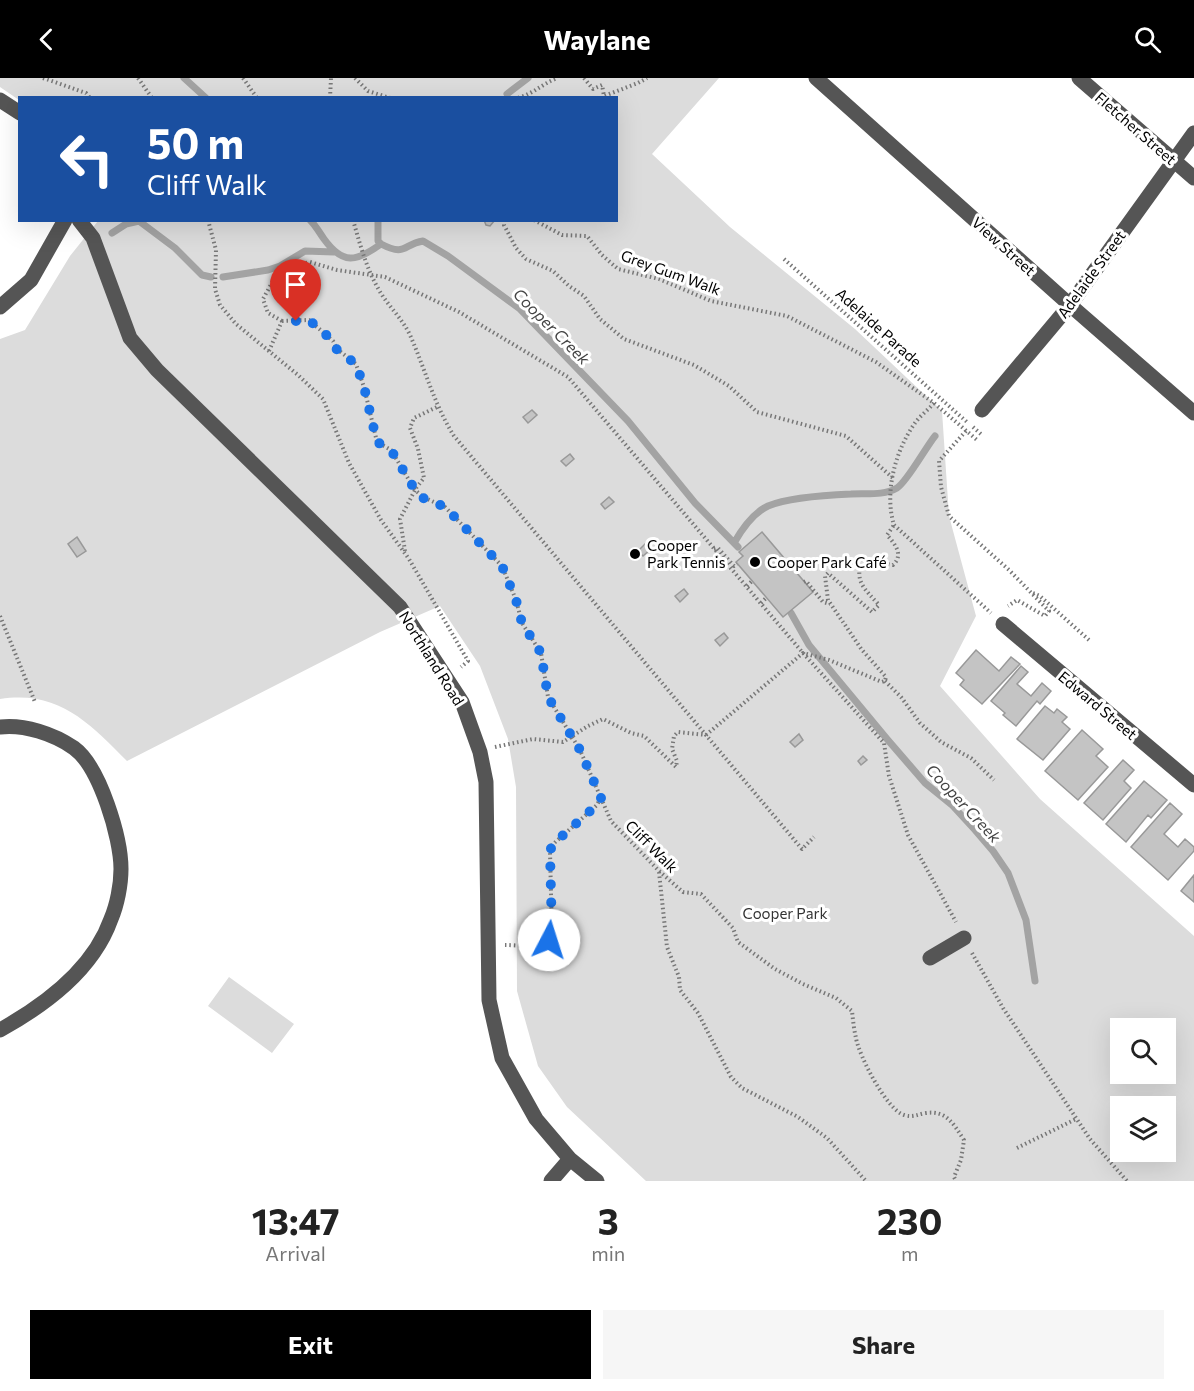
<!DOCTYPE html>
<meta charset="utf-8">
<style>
:root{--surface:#fff;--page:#f6f6f6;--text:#222;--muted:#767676;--accent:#000}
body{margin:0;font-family:Commissioner,sans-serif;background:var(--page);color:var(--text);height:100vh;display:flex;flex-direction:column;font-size:22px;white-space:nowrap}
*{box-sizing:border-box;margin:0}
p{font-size:20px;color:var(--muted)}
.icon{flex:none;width:33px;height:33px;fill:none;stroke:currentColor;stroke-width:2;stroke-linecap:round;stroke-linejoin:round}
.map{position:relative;height:1103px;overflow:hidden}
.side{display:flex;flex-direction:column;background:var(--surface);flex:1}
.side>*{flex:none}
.guide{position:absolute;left:18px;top:18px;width:600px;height:126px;border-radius:0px;box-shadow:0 6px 24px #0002;background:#1a4fa0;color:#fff;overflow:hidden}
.controls{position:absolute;left:1110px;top:940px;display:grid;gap:12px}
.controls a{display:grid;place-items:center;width:66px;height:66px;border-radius:0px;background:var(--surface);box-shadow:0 6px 24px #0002;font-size:30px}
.pin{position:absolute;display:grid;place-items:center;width:51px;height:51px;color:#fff;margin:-62px -26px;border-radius:50% 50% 50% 0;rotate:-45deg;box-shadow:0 0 6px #0007}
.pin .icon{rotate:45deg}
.me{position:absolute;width:66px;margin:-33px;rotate:5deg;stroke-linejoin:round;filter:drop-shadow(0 0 4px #0008)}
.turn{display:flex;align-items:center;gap:21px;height:126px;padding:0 30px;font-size:27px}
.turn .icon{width:78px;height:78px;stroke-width:2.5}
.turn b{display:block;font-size:42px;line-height:51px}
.eta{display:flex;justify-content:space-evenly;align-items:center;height:102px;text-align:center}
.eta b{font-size:36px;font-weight:700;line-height:42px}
.primary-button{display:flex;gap:12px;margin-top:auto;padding:12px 30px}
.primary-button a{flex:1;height:69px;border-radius:0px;background:var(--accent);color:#fff;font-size:24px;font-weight:700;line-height:69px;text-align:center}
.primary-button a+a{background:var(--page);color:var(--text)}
header{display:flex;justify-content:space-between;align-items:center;height:78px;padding:0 30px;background:var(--accent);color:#fff;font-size:27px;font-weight:700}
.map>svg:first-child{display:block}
</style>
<header><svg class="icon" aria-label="back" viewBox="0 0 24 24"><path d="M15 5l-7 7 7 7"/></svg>Waylane<svg class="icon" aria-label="search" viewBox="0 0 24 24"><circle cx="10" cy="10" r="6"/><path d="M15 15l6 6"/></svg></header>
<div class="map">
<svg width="1194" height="1103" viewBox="0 0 1194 1103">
<rect width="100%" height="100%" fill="#fff"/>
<!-- green -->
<path fill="#dcdcdc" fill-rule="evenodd" d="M0,0H719L652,76L730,149L855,251L942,333L949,438L976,538L940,608L1040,721L1194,858V1103H646L567,1029L538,988L517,913L516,709L508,661L480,588L440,528L380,554L127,683C89,645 59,612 0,621V261L25,252L70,178L98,143L616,142V20H20L19,22L0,9ZM1120,951H1166V996H1120ZM1120,1029H1166V1074H1120Z
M229,899L294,946L272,975L208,928Z"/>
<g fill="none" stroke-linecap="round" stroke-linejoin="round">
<!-- stream -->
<path stroke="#a3a3a3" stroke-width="7" d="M184,0L206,20
M507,16L528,0
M310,142C316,148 319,154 324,161C343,187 356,184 381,166
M378,142V163L381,166
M112,155L126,146L139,143L175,170L202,197L211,199
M381,166C406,179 403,166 423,163L448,178L520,231L628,343L695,425L738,469
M223,199L268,192L280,188L305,173L334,174
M734,465C742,451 753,435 768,428C790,419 827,417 851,416C866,415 883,418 897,410C907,404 926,369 935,358
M791,535L809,567L887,661L925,705L952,727L975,752L993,773L1008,795L1026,842L1035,903"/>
</g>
<!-- building -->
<path fill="#c4c4c4" stroke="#999" stroke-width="1.5" d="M484,142H495L490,148L486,147Z
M532,332L537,337L528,345L523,339Z
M570,376L574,381L566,388L561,383Z
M609,419L614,424L605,431L601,426Z
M762,454L813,514L783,539L736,484L743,478L739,474Z
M77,459L86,473L77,479L68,466Z
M646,465L651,471L643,478L638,473Z
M684,511L688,516L680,524L675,518Z
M724,555L728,560L720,568L715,562Z
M976,572L999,593L1011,579L1020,586L982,626L960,607L964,602L956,595Z
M1021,588L1028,594L1017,606L1031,618L1042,605L1051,613L1040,626L1037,623L1016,648L1003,637L1005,635L991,623Z
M1045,628L1054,635L1057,631L1067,639L1062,644L1070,651L1043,682L1017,661Z
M1082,652L1103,671L1096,678L1108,689L1078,722L1045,693Z
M799,656L803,662L795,669L790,664Z
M863,678L867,682L861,687L858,683Z
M1123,682L1134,692L1124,703L1131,710L1103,742L1084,725Z
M1144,703L1167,722L1151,740L1148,737L1126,764L1106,746Z
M1170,725L1182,736L1164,756L1178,769L1185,761L1194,769V773L1168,802L1131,769Z
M1194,797V824L1181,813Z"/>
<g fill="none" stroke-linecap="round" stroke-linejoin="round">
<!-- path -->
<path stroke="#777" stroke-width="4" stroke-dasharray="1.5 3" stroke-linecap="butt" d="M43,0L86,15L90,20
M138,0L152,20
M243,0L257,20
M355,0L368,13L390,20
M584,0L593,11L602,7L604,18L638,5L647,0
M330,20L331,0
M518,20C535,15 543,5 558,0
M208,142L216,172L215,211L220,227L236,246L298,297L323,321L349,385L381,442L409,481L468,583L461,589
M353,142C360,166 366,190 379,212C388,228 402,240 410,257C425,291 434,326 454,358L802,771L814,759
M504,142V147L516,170L526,181L553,193L569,208L584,218L600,241L624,261L694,287L729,308L757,334L846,358L893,400
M534,142L562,157L587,158L602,177L618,191L659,201L711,223L787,238L876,284L934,325L977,362
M784,181L967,344
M282,243L268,235L263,221L274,201L285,192L296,187L310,184L337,192L385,199L459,234L568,299L803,575L884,665L889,698L908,757L956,844
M282,243L309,242L333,263L337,271L356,286L364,309L377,364L391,372L415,412L423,419L445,429L502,488L516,522L522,545L541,575L548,619L580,672L611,743L659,793L683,814L701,816L733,850L738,864L775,891L803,906L836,920L852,933C853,942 854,952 856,960C859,978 887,1032 904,1037C913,1040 918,1036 926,1035C947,1032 954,1047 964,1062L961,1082L954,1099L956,1103
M269,273L282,243
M934,325C928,332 920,338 915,345C895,373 884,415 894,447L991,535
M973,349L982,357
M966,353L939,383L941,409L949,438L1009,492L1049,533L1045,538L1017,522L1008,528
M714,471L718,470L734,488L737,486
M405,473L400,441L416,410L424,400L418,371L410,350L414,340L437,329
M804,504L806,503L823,524L830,526
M747,508L752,503
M1033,515L1040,518L1090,563
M761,525L766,520
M0,538L35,624
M885,603L901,619L920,645L941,664L971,680L994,702
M706,657L803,575L829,582L882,604L885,603L886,599L862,572L828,522L825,498L828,495L872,534L879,527C865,511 854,504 862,482L893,487C904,477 895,466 887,457L894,447
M495,669L533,661L563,664L588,648L603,641L631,655L644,658L676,689L677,683L672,671L674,658L678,654L706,657
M659,794L667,869L679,899L680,912L698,935L731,999L742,1010L798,1039L827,1060L866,1103
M505,867C521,867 544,872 552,856L550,774L552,767L597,727L600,721
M972,875L1003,930L1090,1061L1127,1103
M1017,1070L1076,1041"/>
<!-- minor -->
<path stroke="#555" stroke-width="15" d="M816,0L1070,227L1194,335
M1079,0L1194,100
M0,22L20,35
M79,142L93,160L130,260L157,292L400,529L462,624L480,674L486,704L489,922L502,980L536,1041L570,1081L597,1103
M0,229L31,202L65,142
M982,332L1070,227L1194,55
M1003,546L1194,707
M0,649C24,646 54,656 74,670C100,689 121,760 121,791C121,807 117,827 111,841C93,892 45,927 0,952
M930,880L964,860
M551,1103L570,1081"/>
</g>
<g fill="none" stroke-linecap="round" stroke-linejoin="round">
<!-- route -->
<path stroke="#1a73e8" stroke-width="10" stroke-dasharray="0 18" d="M296,243L309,242L333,263L337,272L356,286L364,309L377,364L391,372L415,412L423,420L445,429L502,488L516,522L522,545L541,575L548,619L580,672L601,720L597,727L552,767L550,774L552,856L549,862"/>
</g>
<!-- markers -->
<g fill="#000" stroke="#fff" stroke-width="2">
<circle cx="635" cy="476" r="6"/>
<circle cx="755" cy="484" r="6"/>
</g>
<g text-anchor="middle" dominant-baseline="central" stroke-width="6" stroke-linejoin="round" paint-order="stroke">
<!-- street labels -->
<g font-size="15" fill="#000" stroke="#fff">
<text transform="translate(1136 50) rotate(41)">Fletcher Street</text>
<text transform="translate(1004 168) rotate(42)">View Street</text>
<text transform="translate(671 194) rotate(20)">Grey Gum Walk</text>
<text transform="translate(1091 196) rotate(-54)">Adelaide Street</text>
<text transform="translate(879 249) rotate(42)">Adelaide Parade</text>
<text transform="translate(432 580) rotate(58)">Northland Road</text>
<text transform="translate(1098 627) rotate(40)">Edward Street</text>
<text transform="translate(652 768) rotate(45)">Cliff Walk</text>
</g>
<!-- poi labels -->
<g font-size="15" fill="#000" stroke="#fff" text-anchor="start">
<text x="647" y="467">Cooper<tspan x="647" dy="17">Park Tennis</tspan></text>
<text x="767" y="484">Cooper Park Café</text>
</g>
<!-- park labels -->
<g font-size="15" fill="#333" stroke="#fff">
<text x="785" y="835">Cooper Park</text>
</g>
<!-- water labels -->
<g font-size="16" font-style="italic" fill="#444" stroke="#fff">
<text transform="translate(552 248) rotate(45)">Cooper Creek</text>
<text transform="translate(964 725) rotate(47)">Cooper Creek</text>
</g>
</g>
</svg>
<div class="controls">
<a><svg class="icon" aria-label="search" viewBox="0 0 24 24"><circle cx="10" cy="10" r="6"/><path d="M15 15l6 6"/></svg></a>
<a><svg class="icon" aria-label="layers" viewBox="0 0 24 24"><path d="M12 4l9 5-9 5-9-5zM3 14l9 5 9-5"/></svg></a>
</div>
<div class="pin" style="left:296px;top:243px;background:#d93025"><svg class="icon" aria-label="arrive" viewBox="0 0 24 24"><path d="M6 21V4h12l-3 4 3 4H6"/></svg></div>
<svg class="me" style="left:549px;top:862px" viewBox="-20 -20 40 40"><circle r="19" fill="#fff"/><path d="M0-13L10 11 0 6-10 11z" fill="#1a73e8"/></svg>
<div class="guide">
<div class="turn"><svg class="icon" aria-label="left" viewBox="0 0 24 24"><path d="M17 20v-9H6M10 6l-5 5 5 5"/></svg><div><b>50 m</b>Cliff Walk</div></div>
</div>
</div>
<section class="side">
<div class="eta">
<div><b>13:47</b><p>Arrival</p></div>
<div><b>3</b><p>min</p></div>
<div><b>230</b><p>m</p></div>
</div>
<div class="primary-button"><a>Exit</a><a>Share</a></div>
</section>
